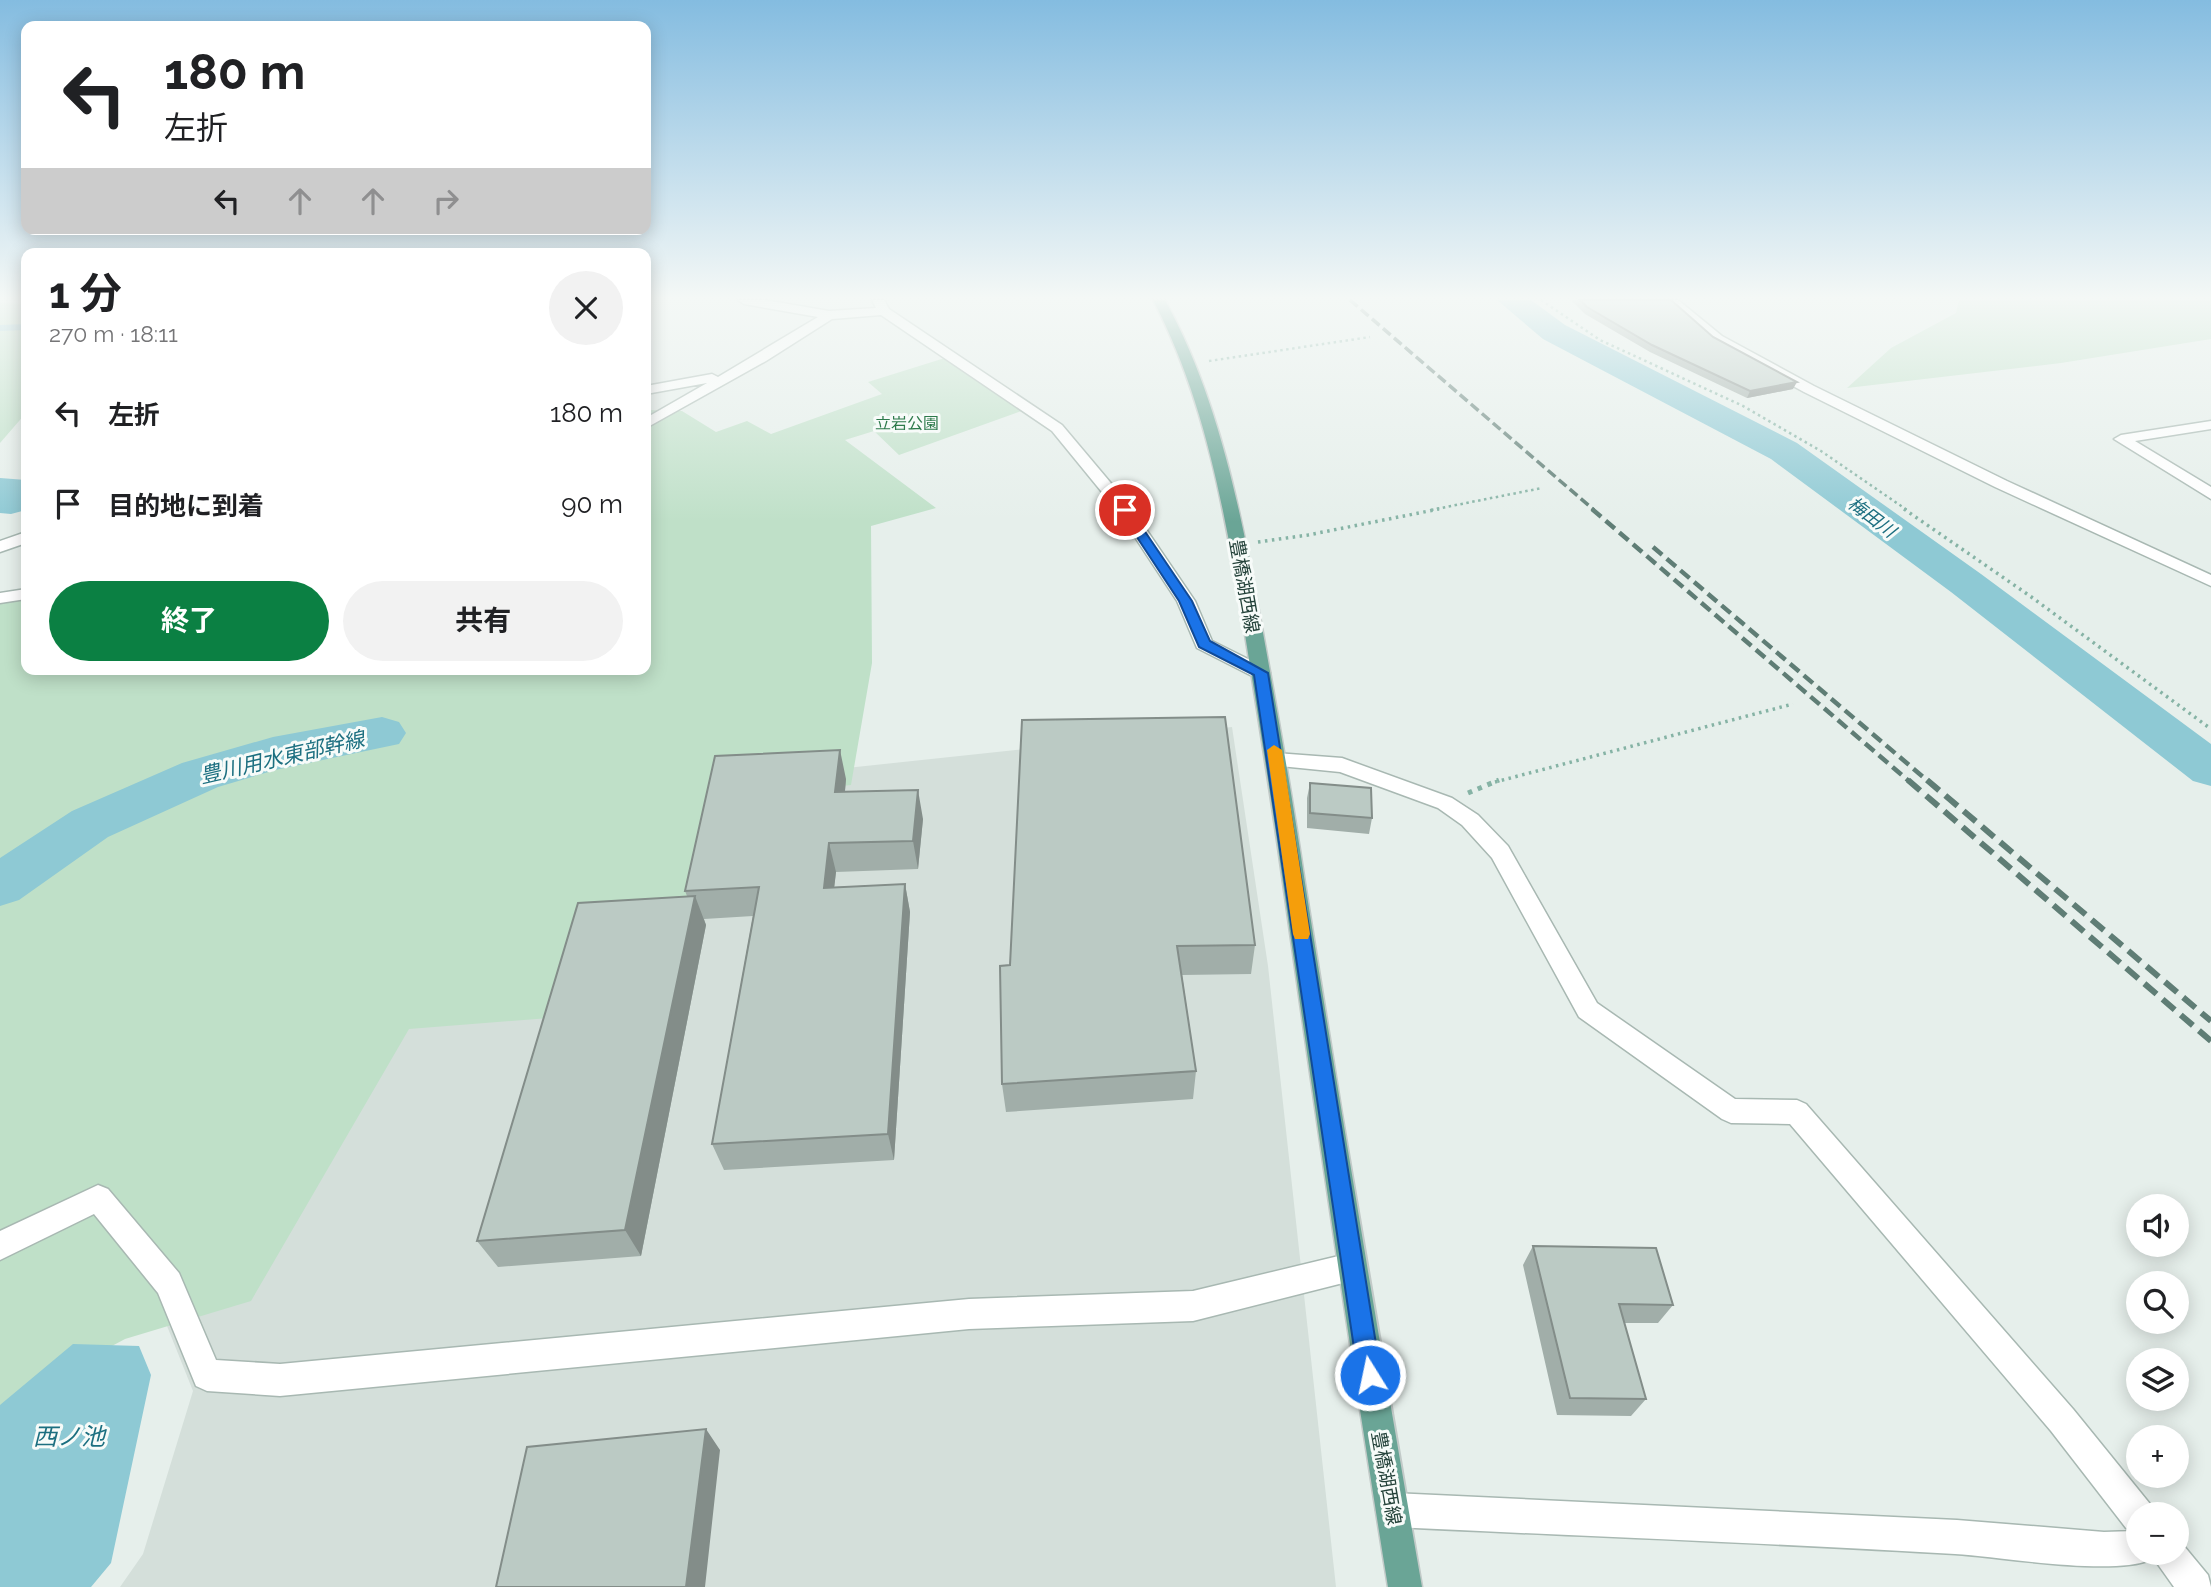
<!DOCTYPE html>
<html lang="ja">
<meta charset="utf-8">
<style>
:root{--surface:#fff;--page:#f2f2f2;--text:#202124;--muted:#757577;--accent:#0b8043}
body{margin:0;font-family:Raleway,"Noto Sans JP",sans-serif;background:var(--page);color:var(--text);height:100vh;display:flex;flex-direction:column;font-size:26px;white-space:nowrap}
*{box-sizing:border-box;margin:0}
p{font-size:23px;color:var(--muted)}
.icon{flex:none;width:38px;height:38px;fill:none;stroke:currentColor;stroke-width:2;stroke-linecap:round;stroke-linejoin:round}
.map{position:relative;flex:1;overflow:hidden}
.details{position:absolute;left:21px;top:248px;width:630px;height:427px;display:flex;flex-direction:column;background:var(--surface);border-radius:14px;box-shadow:0 4px 18px #0003}
.details>*{flex:none}
.banner{position:absolute;left:21px;top:21px;width:630px;height:214px;border-radius:14px;box-shadow:0 4px 18px #0003;background:#fff;color:var(--text);overflow:hidden}
.controls{position:absolute;left:2126px;top:1194px;display:grid;gap:14px}
.controls a{display:grid;place-items:center;width:63px;height:63px;border-radius:50%;background:var(--surface);box-shadow:0 4px 18px #0003;font-size:35px}
.pin{position:absolute;display:grid;place-items:center;width:60px;height:60px;color:#fff;margin:-30px;border:4px solid #fff;border-radius:50%;box-shadow:0 2px 7px #0007}
.me{position:absolute;width:77px;margin:-38px;rotate:350deg;stroke-linejoin:round;filter:drop-shadow(0 0 5px #0008)}
.turn{display:flex;align-items:center;gap:24px;height:147px;padding:0 28px;font-size:32px}
.turn .icon{width:91px;height:91px;stroke-width:2.5}
.turn b{display:block;font-size:49px;line-height:60px}
.lanes{display:flex;align-items:center;height:66px;padding:0 28px;background:#0003;justify-content:center;gap:35px;direction:ltr}
.lanes .off{opacity:.35}
.round{display:grid;place-items:center;flex:none;width:74px;height:74px;border-radius:37px;background:var(--page)}
.headline{display:flex;align-items:center;justify-content:space-between;height:119px;padding:0 28px}
h1{font-size:42px;font-weight:700;line-height:52px}
.action{display:flex;gap:14px;margin-top:auto;padding:14px 28px}
.action a{flex:1;height:80px;border-radius:42px;background:var(--accent);color:#fff;font-size:28px;font-weight:700;line-height:80px;text-align:center}
.action a+a{background:var(--page);color:var(--text)}
ul{padding:0;list-style:none}
li{display:flex;align-items:center;gap:21px;height:91px;padding:0 28px}
li div{flex:1}
li b{display:block;font-size:26px}
li em{font-style:normal}
.map>svg:first-child{display:block}
</style>
<div class="map">
<svg width="2211" height="1587" viewBox="0 0 2211 1587">
<rect width="100%" height="100%" fill="#e6efeb"/>
<!-- built -->
<path fill="#d4dfda" d="M1232,727L1268,966L1336,1587H120L143,1554L193,1391L149,1281L420,1004L715,782Z"/>
<!-- green -->
<path fill="#bfe0c8" d="M1959,300H2211V339L2061,363L1847,388L1891,348L1956,313Z
M0,303L26,304V413L0,443Z
M948,357L1024,410L899,455L874,431L845,440L936,508L871,526L872,663L851,785L734,798L700,925L562,1017L409,1029L251,1301L125,1339L0,1406V600L26,596V670H646V410L682,411L716,432L747,421L771,434L882,394L868,382Z"/>
<!-- water -->
<path fill="#8ec9d4" d="M0,478L26,480V510L11,514L0,513Z
M73,1344L139,1346L151,1375L111,1563L91,1587H0V1405Z"/>
<g fill="none" stroke-linecap="round" stroke-linejoin="round">
<!-- stream -->
<path stroke="#8ec9d4" stroke-width="6" d="M0,328L26,327"/>
<!-- river -->
<path fill="#8ec9d4" fill-rule="evenodd" d="M1497,300H1531L1565,325L1797,443L1981,574L2211,744V786L2193,781L1951,592L1771,459L1543,339Z
M382,717L399,722L406,733L399,744L275,770L218,787L108,837L19,900L0,906V858L72,811L182,763L273,737Z"/>
<defs>
<path id="street" d="M738,300H765L829,311L876,308L872,300H884L889,309L1062,425L1131,507L1195,601L1212,641L1268,669L1270,673L1268,677H1254L1197,648L1177,601L1119,513L1052,431L881,315L832,319L766,361L646,428V418L707,383L646,394V386L712,374L718,377L818,317L744,304Z
M1665,300H1678L1722,336L1814,386L2007,481L2211,575V586L1995,487L1804,392L1712,342Z
M2211,421V429L2135,441L2211,487V499L2114,439L2121,435Z
M26,532V543L0,552V541Z
M26,589V599L0,603V593Z
M1276,753L1342,758L1452,798L1478,815L1508,846L1597,1003L1735,1099L1797,1100L1806,1104L2073,1409L2150,1504L2154,1514H2138V1552H2177V1539L2179,1540L2208,1575L2211,1587H2174L2152,1556L2150,1560C2111,1576 2002,1557 1955,1554C1768,1543 1580,1536 1393,1527L1381,1522L1376,1510L1381,1498L1393,1493L1957,1520L2104,1532L2134,1531L2126,1528L2051,1431L1790,1124L1731,1123L1722,1119L1579,1017L1492,858L1462,825L1438,808L1340,772L1269,765L1266,760L1269,755Z
M98,1185L108,1189L179,1273L216,1360L280,1364L969,1299L1193,1291L1351,1253L1361,1257L1366,1267L1361,1277L1351,1281L1193,1321L969,1329L280,1396L207,1391L196,1386L158,1293L94,1214L0,1260V1231Z"/>
<path id="primary" d="M1153,300H1165C1219,398 1241,513 1261,622C1277,709 1292,795 1305,883C1342,1118 1381,1353 1422,1587H1388C1350,1353 1316,1118 1283,883C1271,796 1257,709 1243,622C1225,513 1205,399 1153,300Z"/>
</defs>
<!-- street casing -->
<use href="#street" stroke="#a8b8b2" stroke-width="3"/>
<!-- primary casing -->
<use href="#primary" stroke="#c2cac8" stroke-width="3"/>
<!-- path-far2 -->
<path stroke="#86b3a5" stroke-width="2.5" stroke-dasharray="2.5 3.5" stroke-linecap="butt" d="M1541,300L1600,340L1743,406L1821,451L1907,510
M1209,361L1370,337
M1431,510L1542,488"/>
<!-- path-far1 -->
<path stroke="#86b3a5" stroke-width="3.5" stroke-dasharray="2.5 4.5" stroke-linecap="butt" d="M1904,509L2030,596L2211,729
M1258,542L1308,535L1439,509
M1495,782L1793,704"/>
<!-- path -->
<path stroke="#86b3a5" stroke-width="5" stroke-dasharray="4.5 6" stroke-linecap="butt" d="M1468,793L1499,780"/>
<!-- street -->
<use href="#street" fill="#fff" fill-rule="evenodd"/>
<!-- primary -->
<use href="#primary" fill="#6aa596" fill-rule="evenodd"/>
<!-- rail-far2 -->
<path stroke="#5f7d75" stroke-width="3.5" stroke-dasharray="10 4.5" stroke-linecap="butt" d="M1350,300L1594,510"/>
<!-- rail-far1 -->
<path stroke="#5f7d75" stroke-width="4.5" stroke-dasharray="12 6" stroke-linecap="butt" d="M1592,509L1910,782
M1653,547L1929,782"/>
<!-- rail -->
<path stroke="#5f7d75" stroke-width="6" stroke-dasharray="16 8" stroke-linecap="butt" d="M1908,780L2211,1041
M1927,780L2211,1021"/>
</g>
<!-- wall -->
<path fill="#a1aea9" d="M1571,300H1671L1713,337L1793,389L1747,398L1650,352L1585,314Z
M1022,720L1255,945L1251,974L1182,975L1196,1071L1193,1099L1006,1112L1002,1084L1010,965Z
M846,779L845,792L923,819L918,869L836,872L834,887L905,884L910,912L894,1160L724,1170L712,1144L753,916L704,919L706,925L641,1256L498,1267L477,1241L687,896L685,891Z
M1310,783L1372,818L1369,834L1307,828V798Z
M1533,1246L1673,1305L1658,1323H1624L1646,1399L1631,1416L1557,1415L1523,1265Z"/>
<!-- shaded-wall -->
<path fill="#838d89" d="M1797,382L1793,389L1747,398L1750,391Z
M840,750L846,779L842,821L835,792Z
M918,790L923,819L918,869L913,841Z
M829,843L836,872L831,916L824,888Z
M905,884L910,912L894,1160L888,1134Z
M695,896L706,925L641,1256L625,1230Z
M706,1429L720,1450L705,1587H686Z"/>
<!-- building -->
<path fill="#bbcac4" stroke="#838d89" stroke-width="2" d="M1580,300H1671L1713,337L1797,382L1750,391L1652,345L1587,307Z
M1225,717L1255,945L1177,946L1196,1071L1002,1084L1000,966L1010,965L1022,720Z
M840,750L835,792L918,790L913,841L829,843L824,888L905,884L888,1134L712,1144L759,887L685,891L715,756Z
M1310,783L1371,788L1372,818L1310,813Z
M695,896L625,1230L477,1241L578,903Z
M1533,1246L1656,1248L1673,1305L1619,1304L1646,1399L1570,1398Z
M706,1429L686,1587H496L527,1447Z"/>
<!-- sky -->
<linearGradient id="sky" x2="0" y2="1"><stop stop-color="#84bce0"/><stop offset="0.57" stop-color="#f4f8f6"/><stop offset="1" stop-color="#f4f8f6" stop-opacity="0"/></linearGradient>
<rect width="2211" height="522" fill="url(#sky)"/>
<!-- route -->
<path fill="#1a73e8" stroke="#114b97" stroke-width="2" d="M1125,507L1129,508L1192,601L1210,641L1268,673L1381,1375L1378,1383L1370,1386L1361,1383L1358,1375L1254,675L1199,647L1179,601L1119,510Z"/>
<!-- slow -->
<path fill="#f59e0b" d="M1274,745L1282,750L1310,934L1308,939H1295L1293,934L1267,750Z"/>
<g text-anchor="middle" dominant-baseline="central" stroke-width="6" stroke-linejoin="round" paint-order="stroke">
<!-- far-park labels -->
<g font-size="16" fill="#2d7a4b" stroke="#f7fbf9">
<text x="907" y="423">立岩公園</text>
</g>
<!-- far-water labels -->
<g font-size="18" font-style="italic" fill="#1c6f80" stroke="#f7fbf9">
<text transform="translate(1872 517) rotate(37)">梅田川</text>
</g>
<!-- street labels -->
<g font-size="19" fill="#24423a" stroke="#f7fbf9">
<text transform="translate(1245 586) rotate(80)">豊橋湖西線</text>
<text transform="translate(1387 1478) rotate(80)">豊橋湖西線</text>
</g>
<!-- water labels -->
<g font-size="21" font-style="italic" fill="#1c6f80" stroke="#f7fbf9">
<text transform="translate(282 757) rotate(-13)">豊川用水東部幹線</text>
</g>
<!-- near-water labels -->
<g font-size="24" font-style="italic" fill="#1c6f80" stroke="#f7fbf9">
<text x="69" y="1436">西ノ池</text>
</g>
</g>
</svg>
<div class="controls">
<a><svg class="icon" aria-label="sound" viewBox="0 0 24 24"><path d="M4 9h4l5-4v14l-5-4H4zM17 9q2 3 0 6"/></svg></a>
<a><svg class="icon" aria-label="search" viewBox="0 0 24 24"><circle cx="10" cy="10" r="6"/><path d="M15 15l6 6"/></svg></a>
<a><svg class="icon" aria-label="layers" viewBox="0 0 24 24"><path d="M12 4l9 5-9 5-9-5zM3 14l9 5 9-5"/></svg></a>
<a>+</a>
<a>−</a>
</div>
<div class="pin" style="left:1125px;top:510px;background:#d93025"><svg class="icon" aria-label="arrive" viewBox="0 0 24 24"><path d="M6 21V4h12l-3 4 3 4H6"/></svg></div>
<svg class="me" style="left:1370px;top:1375px" viewBox="-20 -20 40 40"><circle r="17" fill="#1a73e8" stroke="#fff" stroke-width="3"/><path d="M0-11L8 9 0 5-8 9z" fill="#fff"/></svg>
<div class="banner">
<div class="turn"><svg class="icon" aria-label="left" viewBox="0 0 24 24"><path d="M17 20v-9H6M10 6l-5 5 5 5"/></svg><div><b>180 m</b>左折</div></div>
<div class="lanes"><svg class="icon" aria-label="left" viewBox="0 0 24 24"><path d="M17 20v-9H6M10 6l-5 5 5 5"/></svg><svg class="icon off" aria-label="ahead" viewBox="0 0 24 24"><path d="M12 20V5M6 11l6-6 6 6"/></svg><svg class="icon off" aria-label="ahead" viewBox="0 0 24 24"><path d="M12 20V5M6 11l6-6 6 6"/></svg><svg class="icon off" aria-label="right" viewBox="0 0 24 24"><path d="M7 20v-9h11M14 6l5 5-5 5"/></svg></div>
</div>
<section class="details">
<div class="headline"><div><h1>1 分</h1><p>270 m · 18:11</p></div><a class="round"><svg class="icon" aria-label="close" viewBox="0 0 24 24"><path d="M6 6l12 12M18 6L6 18"/></svg></a></div>
<ul>
<li><svg class="icon" aria-label="left" viewBox="0 0 24 24"><path d="M17 20v-9H6M10 6l-5 5 5 5"/></svg><div><b>左折</b></div><em>180 m</em></li>
<li><svg class="icon" aria-label="arrive" viewBox="0 0 24 24"><path d="M6 21V4h12l-3 4 3 4H6"/></svg><div><b>目的地に到着</b></div><em>90 m</em></li>
</ul>
<div class="action"><a>終了</a><a>共有</a></div>
</section>
</div>
